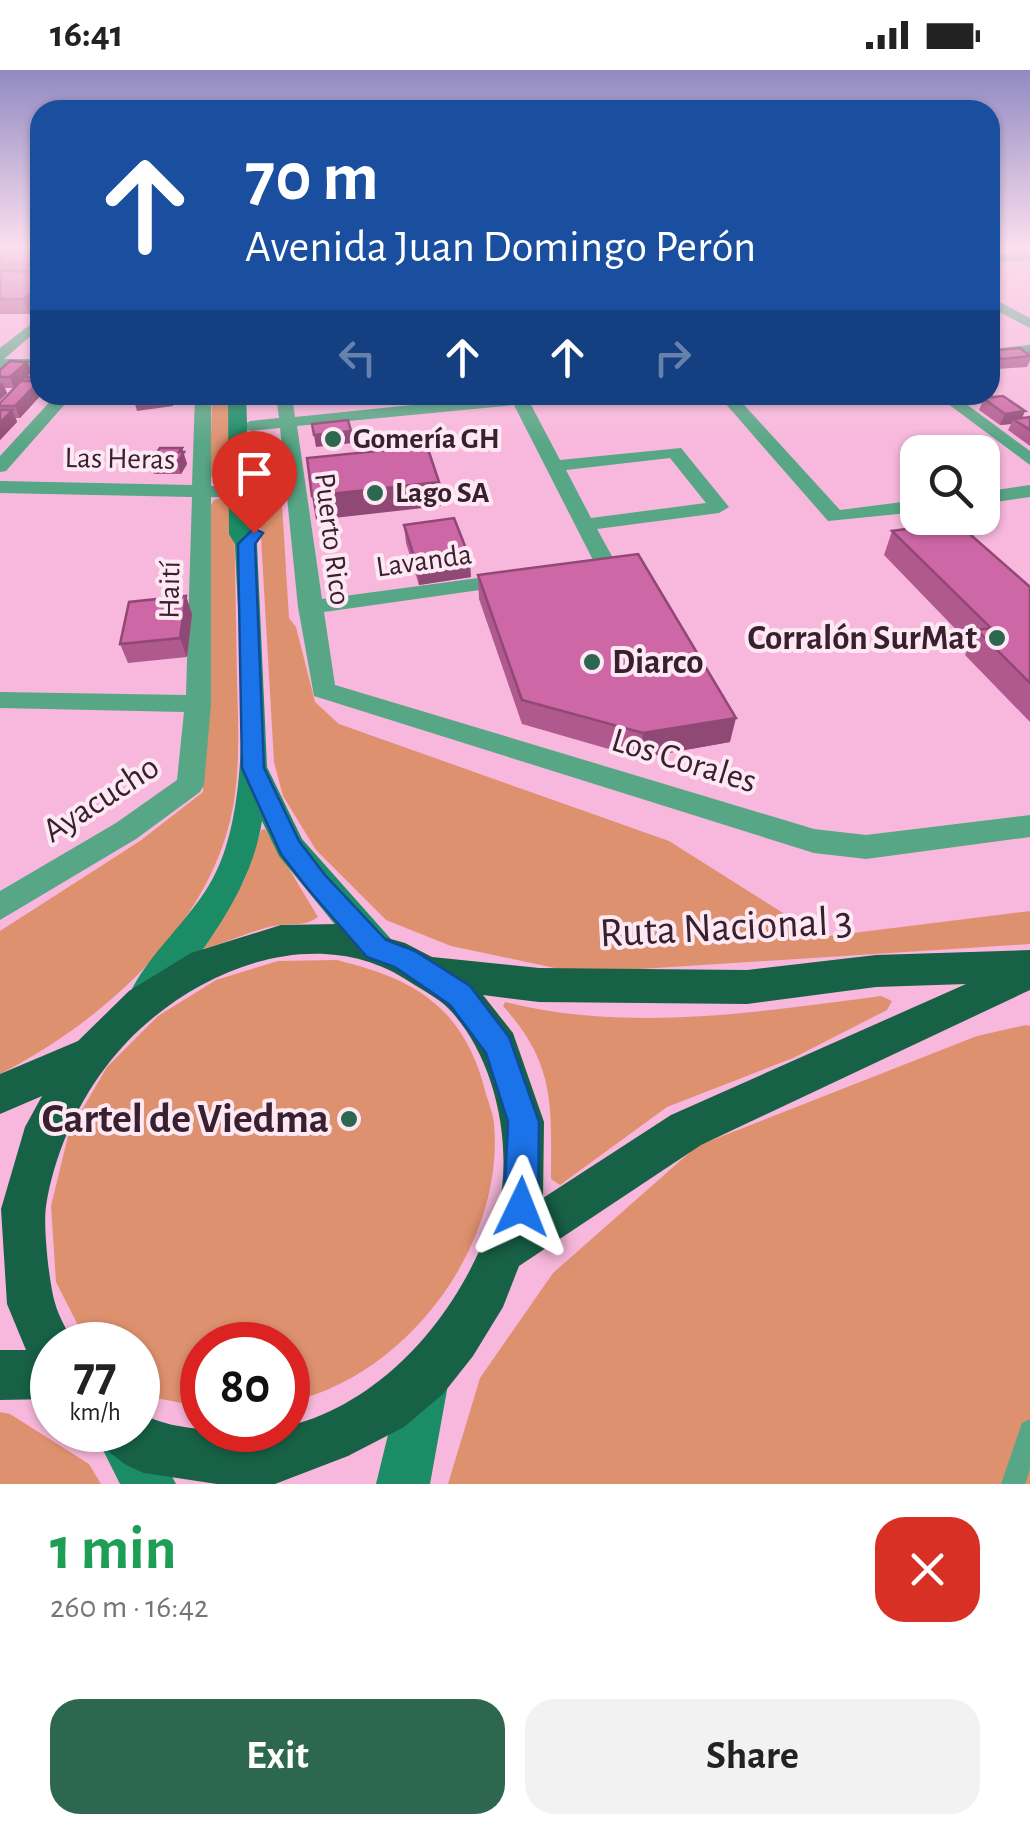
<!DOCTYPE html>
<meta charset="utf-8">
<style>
:root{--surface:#fff;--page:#f2f2f2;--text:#222;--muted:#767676;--accent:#2e6750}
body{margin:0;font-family:"Alegreya Sans",sans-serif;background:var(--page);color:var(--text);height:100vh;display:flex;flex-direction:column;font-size:38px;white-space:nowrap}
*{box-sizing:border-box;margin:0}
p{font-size:32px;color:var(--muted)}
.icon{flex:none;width:55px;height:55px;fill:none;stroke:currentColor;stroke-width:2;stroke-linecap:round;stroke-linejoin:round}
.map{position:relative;height:1414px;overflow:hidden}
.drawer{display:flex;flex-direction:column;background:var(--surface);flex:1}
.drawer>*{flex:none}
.guide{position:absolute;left:30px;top:30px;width:970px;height:305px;border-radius:30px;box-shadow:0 2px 8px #0004;background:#1a4fa0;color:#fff;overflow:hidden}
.controls{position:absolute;left:900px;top:365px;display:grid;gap:20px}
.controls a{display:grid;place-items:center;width:100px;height:100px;border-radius:20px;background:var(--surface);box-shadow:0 2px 8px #0004;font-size:50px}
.speed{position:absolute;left:30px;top:1252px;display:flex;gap:20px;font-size:50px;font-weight:700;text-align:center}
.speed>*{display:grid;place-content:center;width:130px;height:130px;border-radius:50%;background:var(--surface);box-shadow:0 2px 8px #0004;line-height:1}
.speed small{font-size:25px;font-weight:400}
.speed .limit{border:15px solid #d22;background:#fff;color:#111}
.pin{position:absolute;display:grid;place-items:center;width:85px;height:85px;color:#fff;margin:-102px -42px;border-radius:50% 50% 50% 0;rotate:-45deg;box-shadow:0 0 10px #0007}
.pin .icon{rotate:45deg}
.me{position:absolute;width:110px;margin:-55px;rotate:2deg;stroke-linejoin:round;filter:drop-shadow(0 0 8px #0008)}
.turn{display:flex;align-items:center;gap:35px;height:210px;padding:0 50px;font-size:45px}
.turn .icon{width:130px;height:130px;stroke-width:2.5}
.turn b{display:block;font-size:70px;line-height:85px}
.lanes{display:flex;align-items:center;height:95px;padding:0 50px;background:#0003;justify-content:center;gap:50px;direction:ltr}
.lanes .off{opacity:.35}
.round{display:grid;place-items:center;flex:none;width:105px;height:105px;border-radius:30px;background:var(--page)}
.overview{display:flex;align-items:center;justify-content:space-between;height:170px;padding:0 50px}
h1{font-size:60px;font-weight:700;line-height:75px;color:#1e9e55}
.action{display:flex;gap:20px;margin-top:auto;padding:20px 50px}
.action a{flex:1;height:115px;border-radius:30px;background:var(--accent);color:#fff;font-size:40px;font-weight:700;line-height:115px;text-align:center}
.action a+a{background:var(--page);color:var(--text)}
.status{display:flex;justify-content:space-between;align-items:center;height:70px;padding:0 50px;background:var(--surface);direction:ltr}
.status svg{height:28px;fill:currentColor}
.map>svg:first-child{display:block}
</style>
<div class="status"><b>16:41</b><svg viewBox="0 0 49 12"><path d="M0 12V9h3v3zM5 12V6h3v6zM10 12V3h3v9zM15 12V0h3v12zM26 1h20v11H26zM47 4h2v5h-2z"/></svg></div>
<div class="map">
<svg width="1030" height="1414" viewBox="0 0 1030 1414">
<rect width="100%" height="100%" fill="#f8b7dc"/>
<!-- green -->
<path fill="#de916f" d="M212,325H232L231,407L223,411L210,406Z
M270,368L278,369L289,548L296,557L315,632L339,654L669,771L821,867L1030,841V874L578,903L451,876L386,850L316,780L283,726L274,692L256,381L261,372Z
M223,427L234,436C235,494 236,552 237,610C238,648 240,686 235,724C219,849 106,950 0,1004V861L140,771L203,722L211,435L214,430Z
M265,759L318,847C307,856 294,853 280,855C251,859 225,875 196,880L244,811L261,760Z
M337,890C375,900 410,910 440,938C462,958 477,989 484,1017C487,1029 493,1042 494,1054C505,1176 405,1308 288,1332V1275H202V1337L151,1327L138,1316V1275H88L56,1212L51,1136L69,1062L107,997L158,946L216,910L278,891Z
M881,926L892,931L887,940L793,988L667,1037L560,1115L551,1109C551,1035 556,995 503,936L505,932C628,963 758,942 881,926Z
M1026,955L1030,956V1414H448L480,1308L553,1203L697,1076L977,966Z
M0,1342L10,1344L89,1394L101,1414H0Z"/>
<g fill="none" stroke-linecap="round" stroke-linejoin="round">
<!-- lane -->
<path fill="#57a685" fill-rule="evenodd" d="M990,177H1014L990,180Z
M1030,1349V1399L1025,1414H1001L1022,1353Z"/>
<!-- street -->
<path fill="#57a685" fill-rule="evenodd" d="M6,177H19L0,190V181Z
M1030,182V190L990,193V185Z
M990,227L1030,248V258L990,237Z
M40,247V258L4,289H40V299H0V278Z
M1030,275V283L990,287V279Z
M56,325H73L6,401L0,402V386Z
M195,325H211V416H239L248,422L239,428L211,427V634L204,715L200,722L136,769L0,850V821L116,753L177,710L184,642L0,638V622L186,625L192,427L0,423V411L192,415Z
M276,325H292L295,347L509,325H574L566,330L530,333L560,390L681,378L729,437L719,443L597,459L618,497L614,501L578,507L567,501L570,496L594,492L514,335L297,356L322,529L516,503L527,509L516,515L324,542L335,615L814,759L866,765L1030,745V767L866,789L814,783L314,626L298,537L280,358L250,361L242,356L250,351L279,348ZM670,388L706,433L591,448L566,400Z
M718,325H735L840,440L918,430V442L828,451Z
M936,325H954L1030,381V395Z
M1030,415V427L982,434V422Z"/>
<!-- secondary -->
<path fill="#1b8c66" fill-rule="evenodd" d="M228,325H246L251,464L257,474L267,697L302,769L390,868L395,879L390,890L377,894L364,890L279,786L262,751C250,825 202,879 160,939L147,944L134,939L128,927C148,883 190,851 213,808C257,727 238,566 235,474L229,464Z
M424,1284L442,1291L449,1309L430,1414H376L406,1291Z
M138,1342L176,1414H120L93,1360H138Z"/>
<!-- highway -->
<path fill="#176146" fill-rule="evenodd" d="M338,854L405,873L432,887L539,898L747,900L876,885L1030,880V920L701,1075L519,1196L503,1237L473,1286L443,1324L404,1357L348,1386L275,1414H217L144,1403L126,1395L104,1378L96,1360H138V1341C160,1355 182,1357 208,1360C330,1378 434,1285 481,1177C487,1164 496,1150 499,1136C513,1071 494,985 448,938C438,928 422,920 410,912C309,844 171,909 105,998C75,1038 54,1086 46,1136C43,1156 49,1213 55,1233C59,1248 68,1261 74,1275H52V1329L0,1330V1280H26L7,1234L1,1139L25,1057L42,1026L0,1044V1004L78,971L129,921L191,883L281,855ZM966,914L671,1045L543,1128L544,1052L513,963L483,925L539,932L747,934L876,917Z"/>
</g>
<!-- wall -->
<path fill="#b0598f" d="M40,179V234L29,244H0V187Z
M1030,278V291L1027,297L998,299L991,295L990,297V281L1028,284Z
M40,293L41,325L20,348H16L17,352L0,370V333L14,318H5L7,323L0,330V300L31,301Z
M994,321L992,328L1025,341L1022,347H1030V376L1008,360L1011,354L1000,355L979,340L982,333L971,334L958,325H990Z
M182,378L187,394L181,404H154L150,392Z
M404,455L471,507L419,515L406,473Z
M892,461L1030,517V652L965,585L970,574L884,485Z
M478,505L730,672L640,688L522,654L479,529Z
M186,526L192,544L187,587L128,593L120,574Z"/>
<!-- shaded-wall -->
<path fill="#904874" d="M40,216V234L29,244L23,229Z
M27,292L32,302L14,318L10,307Z
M39,311L41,325L20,348L15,336Z
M2,312L7,323L0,330V314Z
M990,321H994L990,332L983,328L982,333L971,334L974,325H990Z
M174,325L173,336L137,341L134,330Z
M12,340L17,352L0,370V353Z
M1025,341L1020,353L1013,349L1011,354L1000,355L1005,344Z
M351,361L353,373L316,377L314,365Z
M182,378L187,394L181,404L177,393Z
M439,412L441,436L316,450L312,426Z
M470,489L471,507L419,515L417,496Z
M186,526L192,544L187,587L180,568Z
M736,648L730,672L640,688L643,663Z"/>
<!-- building -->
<path fill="#cd67a6" stroke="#904874" stroke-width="2.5" d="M11,179H40V182L31,189L32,194H0V187Z
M1,201L40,202V216L23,229H0Z
M1020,278L1030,286L1002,289L990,281Z
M10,291L27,292L10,307H0V300Z
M40,293V308L24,307Z
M21,311H39L15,336H0V333Z
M136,325H170L134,330Z
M1003,326L1025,341L1005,344L983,328Z
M0,340H12L0,353Z
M1030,347V360L1013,349Z
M348,350L351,361L314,365L312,354Z
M427,376L439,412L312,426L307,388Z
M160,378H182L179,382H184L177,393L150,392Z
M454,448L470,489L417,496L404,455Z
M956,452L1030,517V613L977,560L991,558L892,461Z
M638,484L736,648L643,663L522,630L478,505Z
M186,526L180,568L120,574L129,532Z"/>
<!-- sky -->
<linearGradient id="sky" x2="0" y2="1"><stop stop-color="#918ac2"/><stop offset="0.47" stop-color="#fcdfef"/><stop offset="1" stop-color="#fcdfef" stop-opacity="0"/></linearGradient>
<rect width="1030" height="375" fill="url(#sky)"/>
<!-- route -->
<path fill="#1a73e8" stroke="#114b97" stroke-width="2.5" d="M254,458L263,463L255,474L264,698L299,771L325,805L386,870L415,881L470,916L509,967L539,1052L538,1137L533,1149L521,1154L509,1149L504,1137L508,1052L486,983L450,935L395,897L367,887L308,819L281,784L242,698L238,474Z"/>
<!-- markers -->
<g fill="#2e6750" stroke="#fde8f3" stroke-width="4">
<circle cx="333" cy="369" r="10"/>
<circle cx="375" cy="423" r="10"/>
<circle cx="997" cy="568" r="10"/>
<circle cx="592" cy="592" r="10"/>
<circle cx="349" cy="1049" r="10"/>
</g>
<g text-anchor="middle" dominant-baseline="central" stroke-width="8" stroke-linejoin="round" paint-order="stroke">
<!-- far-poi labels -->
<g font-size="30" font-weight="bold" fill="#38202e" stroke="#fde8f3" text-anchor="start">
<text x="353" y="369">Gomería GH</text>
<text x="395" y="423">Lago SA</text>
</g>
<!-- far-street labels -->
<g font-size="30" fill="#38202e" stroke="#fde8f3">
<text transform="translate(120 389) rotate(1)">Las Heras</text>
<text transform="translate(332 469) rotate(83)">Puerto Rico</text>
<text transform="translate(424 491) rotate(-8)">Lavanda</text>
<text transform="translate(170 520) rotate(-89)">Haití</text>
</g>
<!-- poi labels -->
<g font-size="35" font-weight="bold" fill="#38202e" stroke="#fde8f3" text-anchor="end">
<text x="977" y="568">Corralón SurMat</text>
<text x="612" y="592" text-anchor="start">Diarco</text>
</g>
<!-- street labels -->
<g font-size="35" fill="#38202e" stroke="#fde8f3">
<text transform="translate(684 691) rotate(17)">Los Corales</text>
<text transform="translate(101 729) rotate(-33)">Ayacucho</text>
</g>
<!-- near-street labels -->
<g font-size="42" fill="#38202e" stroke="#fde8f3">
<text transform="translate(726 857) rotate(-3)">Ruta Nacional 3</text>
</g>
<!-- near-poi labels -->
<g font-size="42" font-weight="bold" fill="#38202e" stroke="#fde8f3" text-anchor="end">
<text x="329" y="1049">Cartel de Viedma</text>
</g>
</g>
</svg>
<div class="controls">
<a><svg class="icon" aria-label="search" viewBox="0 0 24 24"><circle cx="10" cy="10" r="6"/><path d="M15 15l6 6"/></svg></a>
</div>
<div class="speed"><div>77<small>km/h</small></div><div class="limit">80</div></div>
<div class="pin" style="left:254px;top:463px;background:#d93025"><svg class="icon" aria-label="arrive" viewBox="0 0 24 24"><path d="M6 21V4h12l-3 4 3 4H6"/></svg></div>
<svg class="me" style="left:521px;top:1137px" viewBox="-20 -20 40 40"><path d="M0-17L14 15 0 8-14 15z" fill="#1a73e8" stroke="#fff" stroke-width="4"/></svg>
<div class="guide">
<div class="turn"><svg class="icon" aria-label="ahead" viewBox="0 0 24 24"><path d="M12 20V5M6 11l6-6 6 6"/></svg><div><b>70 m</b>Avenida Juan Domingo Perón</div></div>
<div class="lanes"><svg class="icon off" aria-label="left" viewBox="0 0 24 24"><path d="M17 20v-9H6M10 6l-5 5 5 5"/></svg><svg class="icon" aria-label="ahead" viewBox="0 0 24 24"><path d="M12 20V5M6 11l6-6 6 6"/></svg><svg class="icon" aria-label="ahead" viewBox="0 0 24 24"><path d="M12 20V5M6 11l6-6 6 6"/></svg><svg class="icon off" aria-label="right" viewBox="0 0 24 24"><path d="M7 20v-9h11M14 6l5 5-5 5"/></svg></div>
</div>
</div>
<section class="drawer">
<div class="overview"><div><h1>1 min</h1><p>260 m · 16:42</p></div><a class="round" style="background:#d93025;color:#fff"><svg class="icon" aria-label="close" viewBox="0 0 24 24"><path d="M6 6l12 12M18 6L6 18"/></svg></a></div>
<div class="action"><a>Exit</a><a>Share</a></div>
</section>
